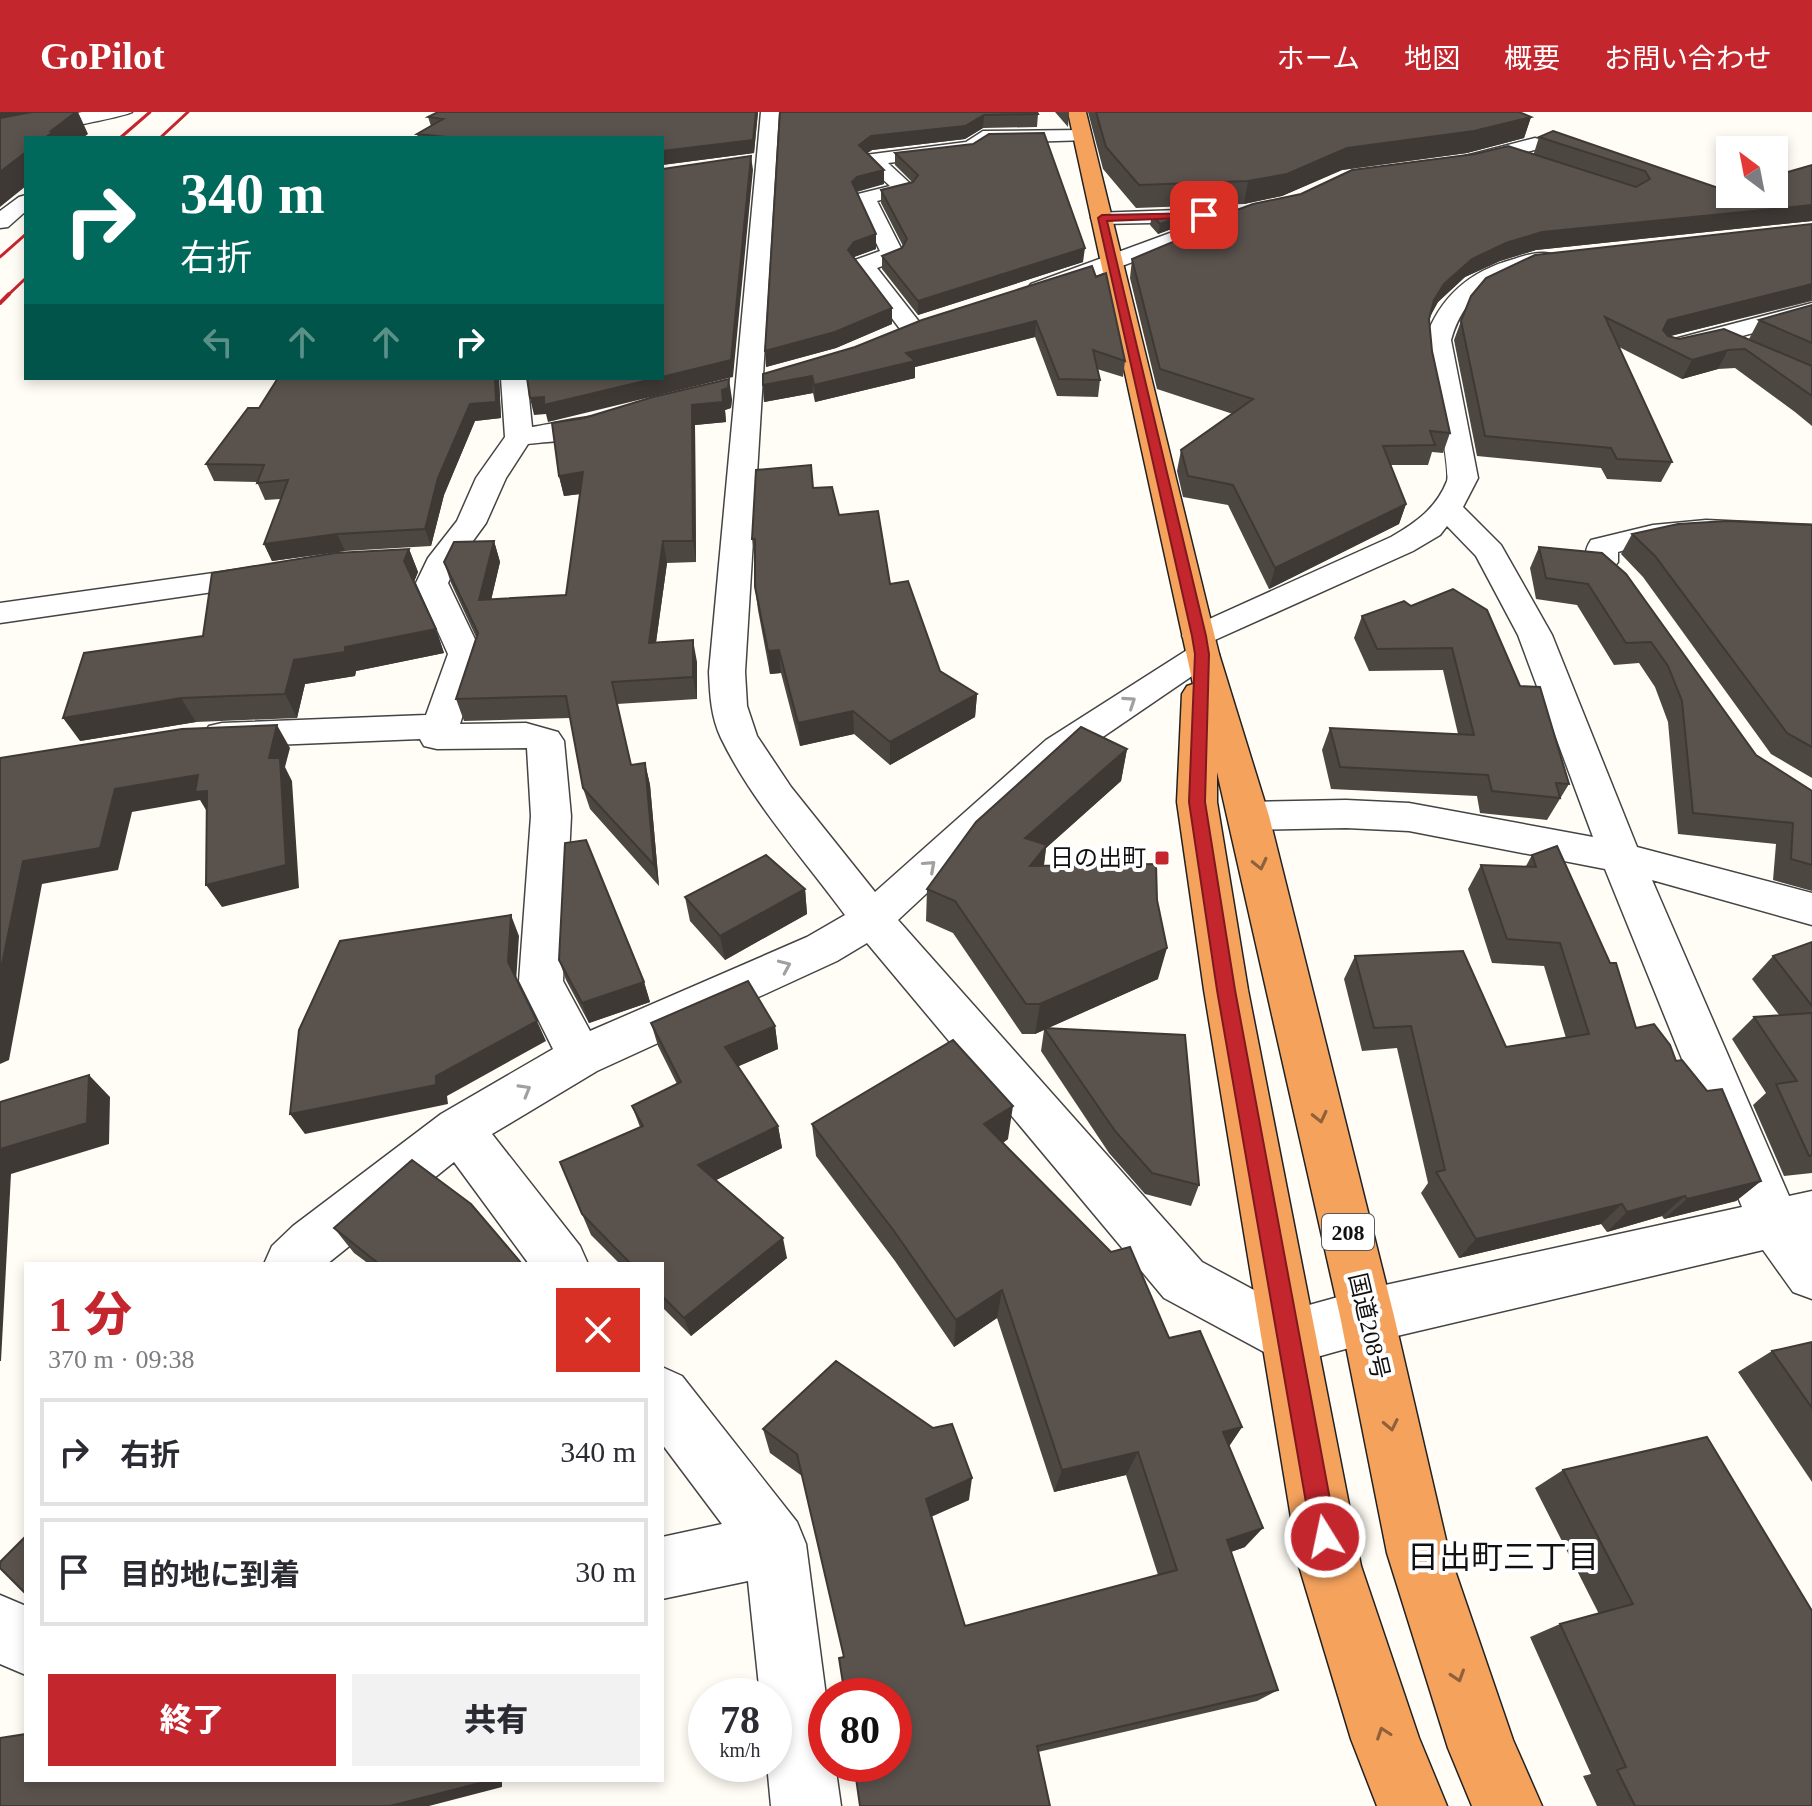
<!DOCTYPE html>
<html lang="ja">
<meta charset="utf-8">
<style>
:root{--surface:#fff;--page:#f2f2f3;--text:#2b2b33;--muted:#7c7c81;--line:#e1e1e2;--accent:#c4262e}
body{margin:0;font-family:"Times New Roman","Noto Sans JP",serif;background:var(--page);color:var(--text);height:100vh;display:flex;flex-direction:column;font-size:30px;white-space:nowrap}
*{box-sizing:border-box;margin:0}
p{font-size:26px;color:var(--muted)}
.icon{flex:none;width:44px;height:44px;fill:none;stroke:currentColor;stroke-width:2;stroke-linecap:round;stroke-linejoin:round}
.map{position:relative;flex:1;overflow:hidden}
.sheet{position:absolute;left:24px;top:1150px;width:640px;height:520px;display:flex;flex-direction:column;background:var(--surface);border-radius:0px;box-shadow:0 4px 12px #0003}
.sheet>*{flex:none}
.hud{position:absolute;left:24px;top:24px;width:640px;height:244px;border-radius:0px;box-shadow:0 4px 12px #0003;background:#00695c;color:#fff;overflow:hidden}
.needle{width:52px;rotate:328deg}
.fabs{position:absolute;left:1716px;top:24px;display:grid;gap:16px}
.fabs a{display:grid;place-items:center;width:72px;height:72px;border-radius:0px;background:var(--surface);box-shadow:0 4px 12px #0003;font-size:40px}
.speed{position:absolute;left:688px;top:1566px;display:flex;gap:16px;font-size:40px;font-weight:700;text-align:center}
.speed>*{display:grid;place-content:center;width:104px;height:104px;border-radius:50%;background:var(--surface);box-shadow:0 4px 12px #0003;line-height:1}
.speed small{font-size:20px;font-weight:400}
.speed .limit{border:12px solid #d22;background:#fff;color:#111}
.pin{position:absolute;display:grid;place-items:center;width:68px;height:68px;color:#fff;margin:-34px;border-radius:16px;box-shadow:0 4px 12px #0006}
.me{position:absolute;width:88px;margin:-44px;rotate:350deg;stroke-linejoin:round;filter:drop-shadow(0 0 6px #0008)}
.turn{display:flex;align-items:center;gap:28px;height:168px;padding:0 24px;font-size:36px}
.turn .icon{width:104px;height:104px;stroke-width:2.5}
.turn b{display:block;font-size:56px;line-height:68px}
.lanes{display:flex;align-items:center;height:76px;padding:0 24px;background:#0003;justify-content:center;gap:40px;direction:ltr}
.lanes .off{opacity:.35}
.round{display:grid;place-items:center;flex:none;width:84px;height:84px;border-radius:0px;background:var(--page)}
.overview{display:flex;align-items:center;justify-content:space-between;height:136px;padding:0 24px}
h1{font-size:48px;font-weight:800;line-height:60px;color:var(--accent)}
.action{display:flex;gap:16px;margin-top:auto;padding:16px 24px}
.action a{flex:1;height:92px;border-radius:0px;background:var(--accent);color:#fff;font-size:32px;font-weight:800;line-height:92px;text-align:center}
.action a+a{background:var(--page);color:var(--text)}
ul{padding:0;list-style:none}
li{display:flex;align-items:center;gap:24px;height:108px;margin:0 16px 12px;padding:0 8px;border:4px solid var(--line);border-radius:0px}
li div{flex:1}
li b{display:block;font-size:30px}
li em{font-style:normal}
header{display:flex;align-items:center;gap:48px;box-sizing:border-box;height:112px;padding:0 40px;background:var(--accent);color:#fff}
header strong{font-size:38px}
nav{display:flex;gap:44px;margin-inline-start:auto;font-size:28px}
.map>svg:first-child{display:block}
</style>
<header>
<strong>GoPilot</strong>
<nav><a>ホーム</a><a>地図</a><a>概要</a><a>お問い合わせ</a></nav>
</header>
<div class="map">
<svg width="1812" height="1694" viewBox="0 0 1812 1694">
<rect width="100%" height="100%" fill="#fffdf5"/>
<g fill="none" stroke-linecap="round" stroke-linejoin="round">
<defs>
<path id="minor" d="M82,0H132C127,5 18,24 0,29V17Z
M761,0H779L745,560L747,594L757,624L791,675L875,780L1046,628L1195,533L1187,531L1182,524L1187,517L1391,425C1415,411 1436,397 1447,369C1451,358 1429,248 1425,228C1440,184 1470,159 1514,147C1526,143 1539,139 1551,142L1554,147L1551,152C1502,164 1466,175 1451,228L1478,366L1463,395L1501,433L1552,523L1637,735L1812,781V813L1652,768L1789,1084L1812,1079V1187L1793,1180L1763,1138L1367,1231L1288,1253L1164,1186L867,831L837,849L597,959L492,1022L580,1134L588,1152H529L454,1050L327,1152H264L272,1134L293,1114L441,1002L553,937L519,869L531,704L527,636L437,637L424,634L420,627L222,635L209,632L203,623L209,614L222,611L426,603L448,542L416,471L428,446L457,409L476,366L505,325L501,266H527L532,315C551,312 606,300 620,303L624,309C611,327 550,329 528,332L506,366L486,411L459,448L448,471L482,542L460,612L526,611L558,620L564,629L571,704L563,869L590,919L807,825L845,803C803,746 752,690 721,626C711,605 710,583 709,560ZM1447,414L1476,444L1518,523L1593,725L1409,691L1346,688L1249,690L1235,694L1229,704L1235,714L1249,718L1346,716L1409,719L1605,757L1742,1095L1367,1177L1291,1198L1202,1150L898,808L1072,646L1214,549L1219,542L1214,535L1206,532L1413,439L1440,423Z
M1082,18L1091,24L1089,28L988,31L972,41L888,51L915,76L912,80L877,89L904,142L901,147L877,156L924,216L921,221H903L852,153L855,148L880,139L855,86L858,82L890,74L865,51L862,47L865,43L966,30L983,19Z
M1535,26L1542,28L1545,32L1542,36L1461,57L1451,51L1454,47Z
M26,83V99L8,115L0,116V99L19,85Z
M1208,97L1218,103L1237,101L1240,106L1237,111L1047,182H1031L1027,177L1031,172L1200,110L1102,112L1094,111L1091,106L1094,101Z
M1812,191V205L1676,242L1667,239L1663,234L1667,229Z
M1706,408L1812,413V431C1747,425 1681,421 1618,440V450L1613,457L1602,460L1591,457C1584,447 1584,438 1591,428L1653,413Z
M270,453L281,456L286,463L281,470L0,511V491Z
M662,1255L682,1264L797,1410L806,1432L826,1584V1652H835L841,1694H771L767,1652H774V1584H760L748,1469L662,1487V1425L722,1412L662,1332Z
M0,1483L26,1494V1563L0,1552Z"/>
<path id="highway" d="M1068,0H1086L1219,542L1269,704L1394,1204L1449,1441L1513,1628L1542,1694H1472L1448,1636L1387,1441L1340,1204L1217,660V690L1248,878L1361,1454L1419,1626L1447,1694H1377L1351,1627L1299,1454L1204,878L1177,690L1182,582L1187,574L1193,572Z"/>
</defs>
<!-- minor casing -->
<use href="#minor" stroke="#444" stroke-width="3"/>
<!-- highway casing -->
<use href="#highway" stroke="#222" stroke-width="3"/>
<!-- minor -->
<use href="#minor" fill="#fff" fill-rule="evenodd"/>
<!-- highway -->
<use href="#highway" fill="#f5a25d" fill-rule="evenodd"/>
<!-- rail-far1 -->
<path stroke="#c4262e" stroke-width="3" d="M120,26L150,0
M160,26L188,0
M0,145L26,122
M7,184L26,166"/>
<!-- rail -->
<path stroke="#c4262e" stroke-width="4" d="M0,191L9,182"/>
</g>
<!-- wall -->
<path fill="#4d4742" d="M438,0H758L754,41L662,53V26H418L417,22L431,14L428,5Z
M780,0L1038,2L1037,15L983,16L965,27L872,38L867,41L884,58V72L857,80L876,137L854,145L892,212L836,236L766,255Z
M1055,0H1069L1068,15Z
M1088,0H1519L1531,5L1524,26L1467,41L1342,58L1282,84L1244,92L1136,96L1103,57Z
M1539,25L1724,78L1812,53V109L1536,138L1500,149L1465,165L1438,190L1429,207L1432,239L1450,321L1443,341L1432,340L1428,353H1391L1406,392L1399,412L1269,477L1228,393L1183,385L1177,359L1181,338L1233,302L1157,277L1130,166L1132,147L1173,130L1174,121L1534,41Z
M895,41L1083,150L918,203L882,157V144L902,136L903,134L881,91V78L912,70L895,53Z
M1152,103L1185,112L1158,122L1150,113Z
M1812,112V189L1670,224L1679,227L1724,217L1792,246L1749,227L1759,208L1812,193V314L1795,300L1735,256L1718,257L1682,267L1619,235L1672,350L1661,370L1607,367L1601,356L1477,344L1454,228L1461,209Z
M1096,165L1125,249L1123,265L1097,257L1100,268L1098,285L1057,284L1035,225L915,255V266L815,290L813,281L764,290L763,273Z
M278,266H499L501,306L475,309L444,383L431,434L345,439L272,449L264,432L281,387L265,388L257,370L214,369L206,352L259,296Z
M732,287L731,296L725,298L726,310L695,313L696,450L667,451L656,530L697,550V587L617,592L631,653L645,651L650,673L659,774L590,697L583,676L570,606L464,609L456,587L476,525L451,471L444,450L494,429L500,450L491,488L566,483L580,382L564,384L559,364Z
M813,376L839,403L890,472L940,559L977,582L975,605L890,653L854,622L800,634L781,561L770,562L758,498L755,475V450L752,427Z
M1812,413V666L1771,642L1643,465L1621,442L1632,422Z
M1539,435L1602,441L1756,643L1812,679V779L1773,768L1776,732L1678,722L1668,610L1655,575L1639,551L1614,553L1577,493L1536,487L1530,456Z
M409,437L418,460L414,470L436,517L444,541L356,559L355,564L305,572L297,606L196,610L80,629Z
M1404,489L1520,574L1569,672L1547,708L1480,701L1477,684L1331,677L1322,638L1330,616L1458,622L1443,558L1369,559L1354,526L1362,504Z
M1127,637L1121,669L1046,736L1044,754L1158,867L1048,916L1199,1073L1191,1094L1145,1082L1109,1041L1041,939L1044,918L1035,922H1022L953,821L926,809L927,777Z
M1532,743L1636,916L1676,949L1761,1069L1736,1089L1664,1107L1662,1104L1607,1120L1601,1112L1459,1146L1421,1081L1428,1071L1397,936L1362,939L1344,867L1355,844L1506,935L1566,926L1544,854L1492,851L1468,777L1481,753L1526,754Z
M805,777L807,802L725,848L690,809L685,785Z
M1812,830V1061L1784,1064L1753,993L1766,981L1732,927L1754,905L1779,903L1752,867L1773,844Z
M559,848L644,870L650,890L589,911L566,868Z
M651,911L775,914L778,937L738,954L778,1014L782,1036L716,1068L787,1146L691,1224L662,1195V1152H620L591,1123L582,1102L640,1015L632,994L677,972L658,934Z
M812,1012L1008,1027L1003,1031L1169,1226L1242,1315L1229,1334L1245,1435L1231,1440L1278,1578L1257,1589L1038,1640L844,1545L802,1364L770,1341L763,1317L969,1388L931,1405L965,1514L1158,1463L1126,1363L1054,1380L997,1206L954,1235L895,1149L816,1044Z
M334,1116L522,1152H369L354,1141Z
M1812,1230V1370L1738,1260L1772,1239Z
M1563,1358L1812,1694H1597L1583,1664L1591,1662L1530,1525L1560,1512L1599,1502L1535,1376Z"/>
<!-- shaded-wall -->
<path fill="#3f3936" d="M0,0H64L0,14Z
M76,0H78L88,22L83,26H45L51,19Z
M756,0H758L754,41L662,53V39Z
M984,3L983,16L965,27L872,38L859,47V33L871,24Z
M1531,5L1524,26L1467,41L1342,58L1282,84L1244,92L1248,69L1347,36Z
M26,40V74L0,95V60Z
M751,44L753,58L733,265L548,310L546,302L534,303L530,286L662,266Z
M884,58V72L857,79L853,84L852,70L857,65Z
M1812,93V109L1536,138L1500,149L1465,165L1438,190L1428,207L1434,188L1444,172L1472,147L1506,131L1542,120Z
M1187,102L1185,112L1158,122L1160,112Z
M876,122V137L854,145L848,138L854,130Z
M1085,136L1083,150L918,203V189Z
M1812,172L1811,188L1659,227L1657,230L1668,208Z
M892,196V212L836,236L766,255L765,239Z
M1036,209L1035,225L915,255V266L815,290L814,273L906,241Z
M1728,238L1718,257L1682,267L1692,248Z
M812,264L813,281L764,290L763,273Z
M495,266H499L501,306L475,309L444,383L431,434L425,417L438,366L470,292Z
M729,267L732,287L731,296L725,298L726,310L695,313L696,450L693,429L692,293Z
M583,360L588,381L564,384L559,364Z
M1406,392L1399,412L1269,477L1275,456Z
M337,422L345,439L272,449L264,432Z
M494,429L500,450L486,510L479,488Z
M663,429L667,451L653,552L649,531Z
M409,437L418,460L413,472L404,449Z
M436,517L444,541L356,559L355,564L305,572L297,606L285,582L294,548L345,535Z
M693,528L697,550V587L693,565Z
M779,538L781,561L770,562L768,539Z
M977,582L975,605L890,653V630Z
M181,586L196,610L80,629L63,606Z
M853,599L854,622L800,634L798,611Z
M277,613L290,636L285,655L292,669L299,776L222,795L206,773L269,646Z
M1127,637L1121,669L1046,736L1042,764L1026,785L1025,726Z
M645,651L650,673L659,774L654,753Z
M198,663L213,686L209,703L200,688L132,700L118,758L42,772L9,948L0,952V862L23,749L115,677Z
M805,777L807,802L725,848L720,824Z
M511,803L519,824L516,870L508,850Z
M1167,836L1158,867L1035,922L1040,892Z
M644,870L650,890L589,911L582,891Z
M537,909L546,929L447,984L448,992L305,1022L290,1002L436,964Z
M775,914L778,937L730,958L725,935Z
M89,963L110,985L109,1032L11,1062L1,1249H0V1037Z
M1013,994L1008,1027L981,1045L984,1012Z
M778,1014L782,1036L704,1074L698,1053Z
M1761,1069L1736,1089L1664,1107L1687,1087Z
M1685,1084L1662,1104L1607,1120L1627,1100Z
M1622,1092L1601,1112L1459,1146L1476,1127Z
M783,1126L787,1146L691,1224L684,1206Z
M1002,1178L997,1206L954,1235L956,1208Z
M1242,1315L1226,1339L1223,1320Z
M1138,1340L1126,1363L1054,1380L1062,1358Z
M972,1366L969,1388L925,1407L926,1387Z
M1263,1416L1245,1435L1210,1447L1227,1428Z
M484,1668H502V1675L429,1694H390Z"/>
<!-- building -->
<path fill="#5a524d" stroke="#3f3936" stroke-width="2" d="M32,0H76L51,19H54L45,26H26V40L0,60V6Z
M438,0H756L753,28L662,39V26H456L417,22L443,7L428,5Z
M780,0H1037L1038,2L984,3L965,14L871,24L859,33L884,58L857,65L852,70L876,122L854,130L848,138L892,196L835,220L765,239Z
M1096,0H1519L1531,5L1474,19L1347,36L1287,62L1248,69L1139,73L1106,35Z
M1553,19L1724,78L1730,76V82H1774V64L1812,53V93L1542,120L1506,131L1472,147L1444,172L1434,188L1429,207L1432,239L1450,321L1430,319L1435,333L1383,334L1406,392L1275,456L1233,373L1188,364L1181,338L1253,287L1160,257L1132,147L1180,127L1174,121L1253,92L1301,82L1352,58L1475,42L1508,34L1636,75L1650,67L1645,59L1539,25Z
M1044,21L1085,136L918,189L882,144L902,136L907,127L881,78L913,70L918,63L895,41L973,32L989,22Z
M751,44L731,248L662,265V57Z
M1187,102L1160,112L1152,103Z
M1812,112V172L1668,208L1663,218L1668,224L1679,227L1724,217L1812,254V284L1745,237L1728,238L1692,248L1605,205L1672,350L1617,347L1611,336L1485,324L1461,209L1471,184L1486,166L1535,143Z
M1092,154L1096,165L1106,161L1125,249L1093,238L1100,268L1059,267L1036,209L906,241L915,249L814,273L812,264L763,273V262L855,235L922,208Z
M1812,193V231L1759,208Z
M278,266H495L496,290L470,292L438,366L425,417L337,422L264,432L288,368L257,371L264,353L206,352L248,296H259Z
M527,266H657L544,293V285L530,286Z
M729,267L728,276L722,278L723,290L692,293L693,429H663L649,531L693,528V565L612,570L631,653L645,651L654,753L583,676L566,584L456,587L478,521L444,450L454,430L494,429L479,488L566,483L583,360L559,364L552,311L584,306L653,285Z
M811,353L813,376L832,375L839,403L878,399L890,472L908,469L940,559L977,582L890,630L853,599L798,611L779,538L768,539L755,475V427H752L756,358Z
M1727,409L1812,413V635L1787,621L1655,444L1632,422L1678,412Z
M1539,435L1602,441L1626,462L1756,643L1812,679V753L1791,747L1793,711L1693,701L1682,589L1668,554L1651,530L1626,531L1588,472L1546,466Z
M409,437L404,449L436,517L345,535V540L294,548L285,582L181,586L63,606L84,541L203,524L212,461L335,441Z
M1453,477L1487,498L1520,574L1540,575L1569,672L1556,671L1560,686L1492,679L1488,663L1340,655L1330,616L1474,623L1452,536L1377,537L1362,504L1404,489L1411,494Z
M277,613L269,646H280L286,753L206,773L207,679L195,680L198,663L115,677L100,736L23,749L0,862V646L182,617Z
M1081,615L1127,637L1025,726L1047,733L1030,754L1156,752L1157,788L1167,836L1040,892H1026L955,789L927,777L976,710Z
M586,728L644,870L582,891L559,848L565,731Z
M1557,734L1610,851H1616L1636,916L1654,912L1670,933L1676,949L1682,948L1707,979L1722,977L1761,1069L1687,1087L1685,1084L1627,1100L1622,1092L1476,1127L1436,1060L1445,1058L1411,914L1374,916L1355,844L1463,839L1506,935L1589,922L1560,831L1507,827L1481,753L1536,755L1532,743Z
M766,743L805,777L720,824L685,785Z
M511,803L508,850L537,909L436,964V973L290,1002L299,918L340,829Z
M1812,830V894L1773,844Z
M748,869L775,914L725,935L778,1014L698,1053L783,1126L684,1206L662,1184V1152H631L582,1102L560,1050L643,1014L632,994L681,970L651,911Z
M1812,901V1043L1809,1044L1776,972L1797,969L1754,905Z
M1044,916L1185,923L1199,1073L1152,1061L1115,1019Z
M953,928L1013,994L984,1012L1111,1140L1130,1135L1169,1226L1200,1219L1242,1315L1223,1320L1263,1416L1227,1428L1278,1578L1037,1634L1050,1694H860L854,1652H894V1584H845L839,1546L844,1545L797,1342L763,1317L836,1249L933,1316L952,1312L972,1366L926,1387L965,1514L1177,1458L1138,1340L1062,1358L1002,1178L956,1208L894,1119L812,1012Z
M89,963L87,1011L0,1037V990Z
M412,1048L471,1092L522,1152H379L334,1116Z
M1812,1230V1296L1772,1239Z
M1707,1325L1812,1499V1694H1635L1617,1658L1626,1655L1560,1512L1633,1492L1563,1358Z
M26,1424V1482L0,1456V1450Z
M26,1622V1668H484V1670L390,1694H0V1626Z"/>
<!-- one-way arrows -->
<defs><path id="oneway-chevron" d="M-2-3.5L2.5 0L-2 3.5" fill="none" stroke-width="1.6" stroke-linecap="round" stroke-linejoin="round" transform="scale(2)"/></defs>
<g stroke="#a0a0a0">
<use href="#oneway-chevron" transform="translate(1130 590) rotate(-34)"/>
<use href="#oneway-chevron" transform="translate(930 754) rotate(-42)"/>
<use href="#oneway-chevron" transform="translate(785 854) rotate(-24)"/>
<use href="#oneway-chevron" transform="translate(525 978) rotate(-30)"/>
</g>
<g stroke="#8e613b">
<use href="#oneway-chevron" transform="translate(1260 752) rotate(77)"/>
<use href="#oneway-chevron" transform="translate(1320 1005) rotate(77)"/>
<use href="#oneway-chevron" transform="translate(1391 1313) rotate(78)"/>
<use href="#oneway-chevron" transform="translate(1458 1564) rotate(72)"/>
<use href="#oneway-chevron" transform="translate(1383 1621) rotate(-109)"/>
</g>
<!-- route -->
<path fill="#c4262e" stroke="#7f191e" stroke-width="2" d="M1204,101L1207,105L1107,109L1206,524L1209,542L1205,690L1235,878L1337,1425L1334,1434L1325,1438L1316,1434L1312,1425L1217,878L1189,690L1195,542L1192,524L1098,106L1102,103Z"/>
<!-- markers -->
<rect fill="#c4262e" stroke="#fff" stroke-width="3" x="1154" y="738" width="16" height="16" rx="4"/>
<g text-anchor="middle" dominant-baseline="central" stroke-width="8" stroke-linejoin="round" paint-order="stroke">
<!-- shield labels -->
<rect fill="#fff" stroke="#585858" stroke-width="2" x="1322" y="1102" width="52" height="36" rx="6"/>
<g font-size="22" font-weight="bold" fill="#111">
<text x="1348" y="1120">208</text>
</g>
<!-- poi labels -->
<g font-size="24" fill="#111" stroke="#fff" text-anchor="end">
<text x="1146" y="746">日の出町</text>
</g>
<!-- street labels -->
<g font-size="24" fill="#111" stroke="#fff">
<text transform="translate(1369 1214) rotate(77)">国道208号</text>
</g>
<!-- near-neighbourhood labels -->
<g font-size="32" fill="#111" stroke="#fff">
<text x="1503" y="1445">日出町三丁目</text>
</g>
</g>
</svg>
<div class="fabs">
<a><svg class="needle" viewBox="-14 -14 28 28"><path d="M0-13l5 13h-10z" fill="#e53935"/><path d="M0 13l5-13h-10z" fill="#7c7c81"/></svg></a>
</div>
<div class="speed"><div>78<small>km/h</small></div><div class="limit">80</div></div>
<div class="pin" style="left:1204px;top:103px;background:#d93025"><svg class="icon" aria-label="arrive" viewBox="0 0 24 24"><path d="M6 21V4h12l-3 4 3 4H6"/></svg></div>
<svg class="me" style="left:1325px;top:1425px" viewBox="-20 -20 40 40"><circle r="17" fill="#c4262e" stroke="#fff" stroke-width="3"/><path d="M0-11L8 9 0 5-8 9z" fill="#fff"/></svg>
<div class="hud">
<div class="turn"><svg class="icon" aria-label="right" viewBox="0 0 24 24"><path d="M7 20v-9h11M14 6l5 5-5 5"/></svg><div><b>340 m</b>右折</div></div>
<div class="lanes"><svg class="icon off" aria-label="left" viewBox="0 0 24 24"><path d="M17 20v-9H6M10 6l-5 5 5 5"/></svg><svg class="icon off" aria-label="ahead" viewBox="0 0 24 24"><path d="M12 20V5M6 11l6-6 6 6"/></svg><svg class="icon off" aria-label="ahead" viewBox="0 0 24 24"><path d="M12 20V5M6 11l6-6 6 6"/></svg><svg class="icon" aria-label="right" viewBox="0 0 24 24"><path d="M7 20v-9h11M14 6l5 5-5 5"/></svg></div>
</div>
<section class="sheet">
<div class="overview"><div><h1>1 分</h1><p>370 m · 09:38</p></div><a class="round" style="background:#d93025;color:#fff"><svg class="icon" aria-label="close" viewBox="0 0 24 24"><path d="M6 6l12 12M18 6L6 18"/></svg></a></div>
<ul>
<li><svg class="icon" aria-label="right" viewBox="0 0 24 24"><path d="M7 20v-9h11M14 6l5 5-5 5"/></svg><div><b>右折</b></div><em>340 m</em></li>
<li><svg class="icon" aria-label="arrive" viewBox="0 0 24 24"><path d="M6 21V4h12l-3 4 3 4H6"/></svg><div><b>目的地に到着</b></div><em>30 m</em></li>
</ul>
<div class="action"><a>終了</a><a>共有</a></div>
</section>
</div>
